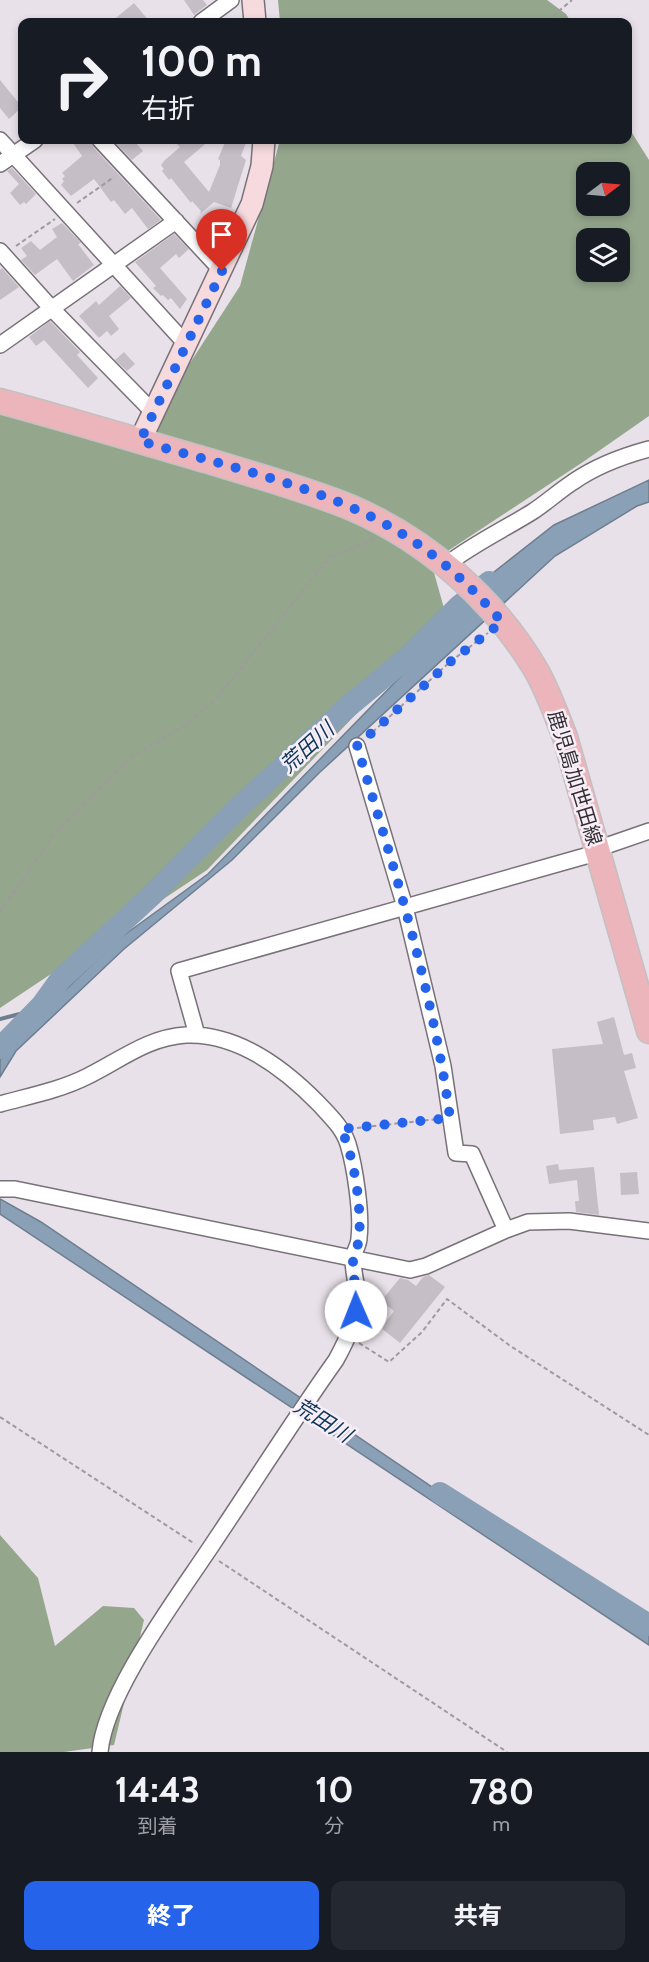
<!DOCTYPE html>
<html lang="ja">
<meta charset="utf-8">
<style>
:root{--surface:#171b24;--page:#242831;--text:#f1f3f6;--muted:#9ea1a6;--accent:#2563eb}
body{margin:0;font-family:Cabin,"Noto Sans JP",sans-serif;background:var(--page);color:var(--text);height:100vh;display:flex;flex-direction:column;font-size:22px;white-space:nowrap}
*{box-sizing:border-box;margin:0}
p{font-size:20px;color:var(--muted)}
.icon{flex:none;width:33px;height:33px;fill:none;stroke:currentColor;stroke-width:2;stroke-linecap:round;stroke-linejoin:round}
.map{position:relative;height:1752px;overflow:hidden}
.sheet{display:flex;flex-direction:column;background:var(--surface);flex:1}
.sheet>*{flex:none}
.hud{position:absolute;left:18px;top:18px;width:614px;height:126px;border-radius:12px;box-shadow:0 3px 9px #0003;background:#171b24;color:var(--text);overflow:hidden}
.needle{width:39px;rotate:74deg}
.tools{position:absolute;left:576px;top:162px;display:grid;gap:12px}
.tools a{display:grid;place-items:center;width:54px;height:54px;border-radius:12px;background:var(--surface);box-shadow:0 3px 9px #0003;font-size:30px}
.pin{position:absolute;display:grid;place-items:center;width:51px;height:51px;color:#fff;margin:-62px -26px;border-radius:50% 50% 50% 0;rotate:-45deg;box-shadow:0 0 6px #0007}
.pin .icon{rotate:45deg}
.me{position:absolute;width:66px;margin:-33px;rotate:359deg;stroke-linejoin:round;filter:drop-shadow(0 0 4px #0008)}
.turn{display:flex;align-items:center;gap:21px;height:126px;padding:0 24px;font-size:27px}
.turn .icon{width:78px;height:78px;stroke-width:2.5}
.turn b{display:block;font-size:42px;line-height:51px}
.eta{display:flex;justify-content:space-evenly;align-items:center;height:102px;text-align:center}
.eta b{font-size:36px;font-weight:800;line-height:42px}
.cta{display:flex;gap:12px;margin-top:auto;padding:12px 24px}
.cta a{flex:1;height:69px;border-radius:12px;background:var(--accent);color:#fff;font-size:24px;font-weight:800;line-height:69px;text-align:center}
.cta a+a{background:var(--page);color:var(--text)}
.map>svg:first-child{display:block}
</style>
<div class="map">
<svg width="649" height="1752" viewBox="0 0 649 1752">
<rect width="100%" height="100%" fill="#e9e1e9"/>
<!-- forest -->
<path fill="#94a68c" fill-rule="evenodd" d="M278,0H547L566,14L571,22H280Z
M627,125L649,160V416L583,462L431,562L447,619L207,870L0,1008V401L140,440L240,286L280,140H627ZM586,172H620V206H586ZM586,238H620V272H586Z
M0,1535L38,1578L55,1646L103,1606L134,1608L144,1620L114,1745L64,1752H0Z"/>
<!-- water -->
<path fill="#89a0b6" stroke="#6f7e8f" stroke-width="1.5" d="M649,480V502L637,506L555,556L319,773L232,860L124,949L16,1051L0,1077V1060L12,1042L116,941L208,874L442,634L494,572L554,525Z
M0,1199L41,1222L534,1556L649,1630V1645L0,1214Z"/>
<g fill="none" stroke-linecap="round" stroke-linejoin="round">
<!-- stream -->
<path stroke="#6f7e8f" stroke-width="4" d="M0,1019L35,1010"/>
<!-- river -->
<path stroke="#89a0b6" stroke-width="22" d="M0,1048L42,1005L60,980L151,896L236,810L344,710L408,657L459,606L489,582
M440,1493L649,1625"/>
</g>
<!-- building -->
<path fill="#c5bec6" d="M184,0H203L207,5L194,15Z
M134,3L150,22H111Z
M0,80L22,107L9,119L0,108Z
M71,140H91L93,147L161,220L148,229L132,208L125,214L114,200L111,202L94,179L71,196L61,185L64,181L62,179L65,176L62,173L82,156Z
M113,140H133L143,151L132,160Z
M173,140H210L184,162L209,192L220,165V160L218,159L226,140H247L241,156L246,160L231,208L214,202L200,214L201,211L192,201L191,203L171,178L169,180L162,171L164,169L161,165L165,160L180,147Z
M12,168L36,194L26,204L24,202L20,205L10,193L19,184L7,171Z
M62,223L81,243L78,244L94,265L73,281L57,259L35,275L21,260L27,256L21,248L31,241L40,250L57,237L52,229Z
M174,234L189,249L179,258L176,254L160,268L187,299L180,309L171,298L168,300L163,295L161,296L153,288L156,286L135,262Z
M2,268L19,287L0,300V270Z
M120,286L131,298L109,316L119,329L111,336L107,331L99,338L79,316L96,301L99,305Z
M50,321L80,352L77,355L98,378L88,388L44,340L36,346L29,337Z
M124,352L135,364L127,371L115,360Z
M614,1017L624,1055L632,1053L636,1068L624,1071L638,1118L617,1124L615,1117L593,1120L594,1130L560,1134L552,1049L603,1044L597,1022Z
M558,1164L559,1170L594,1167L599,1215L576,1212L575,1201H579L577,1180L549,1184L546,1166Z
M637,1172L639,1194L621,1195L620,1173Z
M429,1275L445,1287L400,1343L381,1328L394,1311L381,1301L400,1278L408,1280L416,1286L423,1277Z"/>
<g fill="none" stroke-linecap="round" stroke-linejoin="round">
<defs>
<path id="street" d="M201,22L231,0
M0,140L186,344
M100,140L222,271
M0,164L35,140
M0,251L53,310L153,412
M0,345L176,221
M446,565C473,544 503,530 532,512C546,503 559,491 573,482C596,466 623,456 649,449
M357,746L405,907L443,1066L456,1153L472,1154L506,1230
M197,1035L179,971L589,855L597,849L649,831
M0,1104C29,1096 60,1090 86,1077C119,1061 148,1037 186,1035C238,1033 284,1068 319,1104C330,1116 343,1128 348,1144C355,1167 362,1214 359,1238C359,1246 353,1252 353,1260C353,1270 356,1281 357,1291C358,1317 348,1338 336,1360C294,1419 255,1481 214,1542C180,1594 105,1692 100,1752
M0,1189H15L410,1270L426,1266L506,1230L528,1222L569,1221L649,1231"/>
<path id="secondary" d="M253,0L255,22
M140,441L252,204L262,166L264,140"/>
<path id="primary" d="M0,401C70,420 140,441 209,461C257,476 306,489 352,508C428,541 494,599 536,670C548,691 556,714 565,737L649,1031"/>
</defs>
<!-- street casing -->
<use href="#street" stroke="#787178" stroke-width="18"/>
<!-- secondary casing -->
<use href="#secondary" stroke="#787178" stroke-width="24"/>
<!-- primary casing -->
<use href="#primary" stroke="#c2c1c2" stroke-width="27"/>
<!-- path -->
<path stroke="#a09aa0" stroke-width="2" stroke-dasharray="4.5 3" stroke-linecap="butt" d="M547,21L572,0
M77,203L114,177
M16,246L55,219
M367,737L450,662L488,633
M0,912L55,833L130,758L184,726L215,700L330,557L376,539
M357,1128L438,1119
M359,1343L389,1362L422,1332L447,1299L509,1345L649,1435
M0,1417L195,1544
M219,1561L507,1752"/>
<!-- street -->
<use href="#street" stroke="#fff" stroke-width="15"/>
<!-- secondary -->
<use href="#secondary" stroke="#f6dadd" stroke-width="21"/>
<!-- primary -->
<use href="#primary" stroke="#ecb5bb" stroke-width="24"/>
</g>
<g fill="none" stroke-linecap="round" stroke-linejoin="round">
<!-- route -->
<path stroke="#2563eb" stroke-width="10" stroke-dasharray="0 18" d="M222,271L140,441C222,465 325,487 399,532C439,556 472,587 502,622L450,662L357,746C394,868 433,991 450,1118L341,1129C354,1155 362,1209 359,1238C359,1246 353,1252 353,1260C353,1277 357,1293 356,1311"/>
</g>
<g text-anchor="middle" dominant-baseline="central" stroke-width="5" stroke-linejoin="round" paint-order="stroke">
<!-- street labels -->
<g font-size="20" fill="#333033" stroke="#f7eef7">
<text transform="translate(575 778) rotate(73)">鹿児島加世田線</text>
</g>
<!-- water labels -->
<g font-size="21" font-style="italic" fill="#0e3656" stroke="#f7eef7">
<text transform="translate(307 747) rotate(-42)">荒田川</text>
<text transform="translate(323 1420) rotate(32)">荒田川</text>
</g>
</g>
</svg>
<div class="tools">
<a><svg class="needle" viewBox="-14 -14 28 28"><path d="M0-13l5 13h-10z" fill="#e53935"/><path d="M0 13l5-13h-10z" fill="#9ea1a6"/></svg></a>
<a><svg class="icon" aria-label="layers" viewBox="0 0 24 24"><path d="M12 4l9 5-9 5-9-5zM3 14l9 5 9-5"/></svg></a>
</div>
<div class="pin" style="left:222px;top:271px;background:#d93025"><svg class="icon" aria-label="arrive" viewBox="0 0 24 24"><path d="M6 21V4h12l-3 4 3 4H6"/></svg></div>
<svg class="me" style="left:356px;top:1311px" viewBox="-20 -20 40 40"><circle r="19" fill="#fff"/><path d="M0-13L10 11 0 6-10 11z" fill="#2563eb"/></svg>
<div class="hud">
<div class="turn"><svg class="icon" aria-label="right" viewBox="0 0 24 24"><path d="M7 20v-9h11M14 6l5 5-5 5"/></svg><div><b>100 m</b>右折</div></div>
</div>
</div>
<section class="sheet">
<div class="eta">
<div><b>14:43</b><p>到着</p></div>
<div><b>10</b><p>分</p></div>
<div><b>780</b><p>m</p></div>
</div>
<div class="cta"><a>終了</a><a>共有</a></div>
</section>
